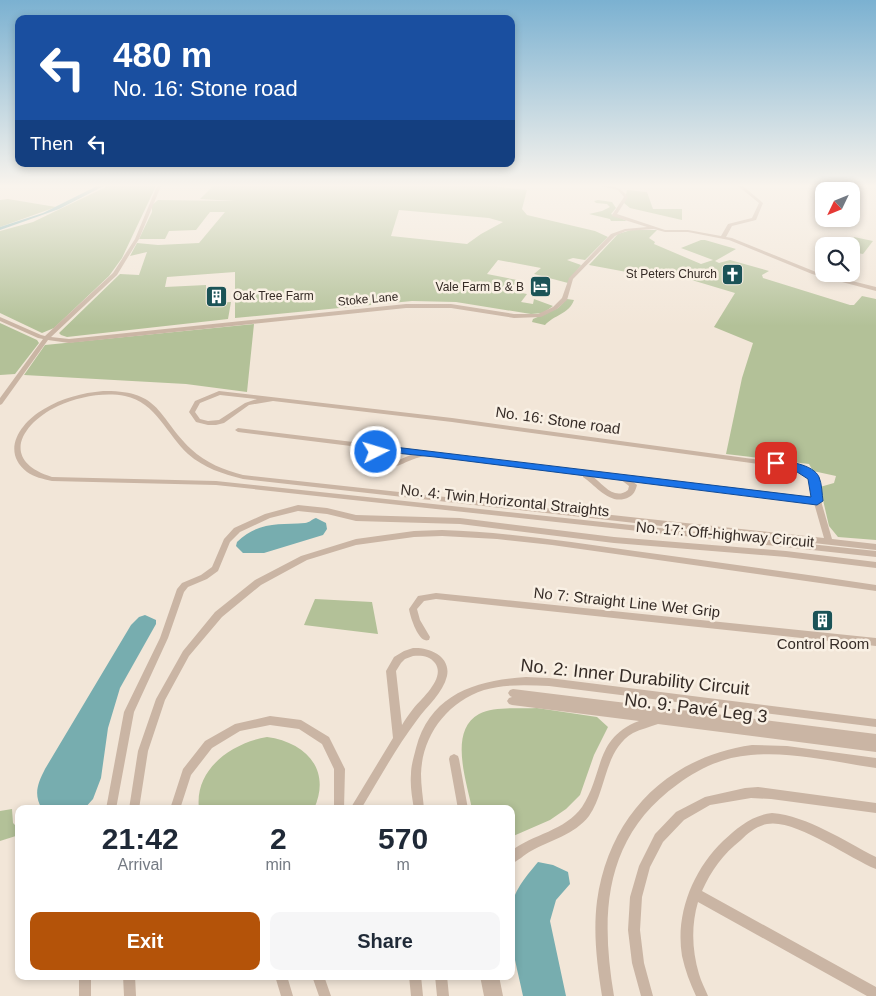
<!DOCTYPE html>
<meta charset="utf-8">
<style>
:root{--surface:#fff;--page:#f6f6f7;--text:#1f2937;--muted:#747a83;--accent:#b45309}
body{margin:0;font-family:Helvetica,sans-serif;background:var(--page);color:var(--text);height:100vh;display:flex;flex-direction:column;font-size:19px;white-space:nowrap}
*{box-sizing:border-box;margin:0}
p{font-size:16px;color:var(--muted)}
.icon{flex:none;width:28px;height:28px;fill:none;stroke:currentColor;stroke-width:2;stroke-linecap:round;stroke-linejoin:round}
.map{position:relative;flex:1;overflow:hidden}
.sheet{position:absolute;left:15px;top:805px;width:500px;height:175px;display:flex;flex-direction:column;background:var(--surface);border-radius:10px;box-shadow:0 2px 8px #0003}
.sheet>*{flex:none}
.hud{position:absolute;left:15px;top:15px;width:500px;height:152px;border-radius:10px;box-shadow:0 2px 8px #0003;background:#1a4fa0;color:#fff;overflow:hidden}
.needle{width:32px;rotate:227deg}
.buttons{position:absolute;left:815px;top:182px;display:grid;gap:10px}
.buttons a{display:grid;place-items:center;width:45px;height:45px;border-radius:10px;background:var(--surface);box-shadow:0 2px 8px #0003;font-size:25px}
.pin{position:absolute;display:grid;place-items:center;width:42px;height:42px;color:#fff;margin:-21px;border-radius:10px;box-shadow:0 2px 8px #0006}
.me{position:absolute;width:55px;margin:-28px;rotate:85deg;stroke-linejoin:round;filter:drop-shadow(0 0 4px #0008)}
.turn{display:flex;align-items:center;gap:18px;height:105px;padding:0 15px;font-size:22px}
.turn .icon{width:65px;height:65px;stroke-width:2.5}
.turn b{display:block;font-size:35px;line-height:42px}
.then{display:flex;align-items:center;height:48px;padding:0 15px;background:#0003;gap:10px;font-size:19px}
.eta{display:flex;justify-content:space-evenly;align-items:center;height:85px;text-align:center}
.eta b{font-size:30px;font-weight:700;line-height:35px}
.cta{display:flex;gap:10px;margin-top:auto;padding:10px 15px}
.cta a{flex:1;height:58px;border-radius:10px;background:var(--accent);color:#fff;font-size:20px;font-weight:700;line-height:58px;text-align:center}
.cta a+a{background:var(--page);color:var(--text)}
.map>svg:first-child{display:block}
</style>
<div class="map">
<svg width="876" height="996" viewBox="0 0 876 996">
<rect width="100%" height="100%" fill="#f2e6d8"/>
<!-- green -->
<path fill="#b3c198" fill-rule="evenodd" d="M108,186H156L122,258L109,276L54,328L42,333L0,313V231L33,222Z
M213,186H490L527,190L522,209L527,215L595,231L608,237L585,260L573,258L567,260L581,265L568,283L534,274L541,268L498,260L487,274L517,280L511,291L527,294L521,302L533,304L534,299L553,306L543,313L531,314L456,302L412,301L235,318V272L167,277L165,287L206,285V303L231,302L228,319L67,337L61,335L59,333L120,274L139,275L147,252L130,256L137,243L158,245L199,243L225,212H210L196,230L169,231L165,239H139L152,212V205L158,200L235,201L200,199ZM399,210L489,218L503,222L481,234L467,244L391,236Z
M627,190L647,192L653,209H682V220L630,208L624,203Z
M8,199L56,207L0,227V200Z
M598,200L612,202L616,208L611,214L627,221H611L610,219L589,214L602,211L610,207L607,204L596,203L594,201Z
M631,230H657L649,238L655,242L654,244L701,264L713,260L681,248L701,240H705L736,249L715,261L719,263L730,260L769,271L762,275L763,278L850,305H854L862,296L876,299V540L838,537L829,526L820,487L834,483L836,476L813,471L809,464L726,454L742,378L753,343L714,327L735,293L675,275H643L589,265L618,234Z
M854,237L873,241L863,254L851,252V246H846Z
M567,299L574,300C569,314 554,315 545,325L532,322L533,319L558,308Z
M0,323L37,340L39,343L15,374L0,375Z
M254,324L247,392L186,384L24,375L45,345Z
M315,599L372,602L378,634L304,625Z
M537,708L597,717L608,727L594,755L580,795L566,809L550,820L511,837V809H472C467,782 448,731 479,714C495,706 520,709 537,708Z
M267,737C305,742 332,769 314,809H199C194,769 232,743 267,737Z
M12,809L13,823L19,829V835L0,841V811Z"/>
<!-- water -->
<path fill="#77adaf" d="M97,186H104L59,209L0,230V227L43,213Z
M316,518L326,523L327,529L323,535L264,553H243L236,546L237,542C259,521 279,525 305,523C309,523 312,519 316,518Z
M145,615L156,620V624L120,688L108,728L101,778L93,799L84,809H42C33,794 38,783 45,769L131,625L139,617Z
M538,862L553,865L568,872L570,884L556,900L550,921L566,996H523C517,967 507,935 512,906C514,890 528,874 538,862Z"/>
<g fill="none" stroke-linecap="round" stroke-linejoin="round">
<!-- minor -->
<path fill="#cab5a4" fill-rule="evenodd" d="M157,186H161L139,239L117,275L51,337L69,339L406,304H451L514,314H538L553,307L562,298L569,278L611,234L625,229L647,227L612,216V215L624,197L618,190L600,186C614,186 619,186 628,197L617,214L665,230H688L721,236L728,224L752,218L759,203L738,186H743L763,203L756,220L732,226L726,237L732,238L816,272L876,287V291L812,274L729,240L688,232H665L654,229L626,231L615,236L573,279L567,300L557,309L541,317L514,318L451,308H406L69,343L48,340L2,404L0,405V398L43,339L38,338L0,321V317L41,335L45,336L113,273L135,239Z
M103,391C161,390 157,416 191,449C206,463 224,470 243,475L824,538L814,503L632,481L637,485C635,493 632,497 624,499C608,503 595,485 583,477V475L428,456C406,457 397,474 373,466L368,458L375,449L238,432L235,430L238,428L813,498L810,479L795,469L452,422L273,401L249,405L224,423L216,425H208L196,422L189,412L195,401L219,391L452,418L797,465L818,478L821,501L832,539L876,544V550L243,479C223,474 204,468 188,454C167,435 156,402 125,396C103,392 78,397 58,406C20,424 0,461 52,477L216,481L876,551V557L216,485L52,481C43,479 34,477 27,472C0,451 21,422 44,409C62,398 82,393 103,391ZM220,395L257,399L245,403L219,420L208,421L200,419L195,412L200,403ZM386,451L413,454L389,464L379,462L376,458L379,453ZM592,476L620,479L629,486L628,490C614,501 603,484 592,476Z
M298,505L327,508L356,515L460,518L614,537L786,551L876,562V568L786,557L614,543L460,524L356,521L327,514L298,511L270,518L240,532L230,542L218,571L207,579L188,587L184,592L168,638L134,712L116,809H106L124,712L160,638L177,589L182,583L201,575L212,567L224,539L234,528L265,514Z
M442,530C507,532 570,542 635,551C715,562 796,573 876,585V591L552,545L497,539L442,536L414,537L356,545L307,560L261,585L222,617L189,656L165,700L148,751L139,809H129L138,751L156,699L183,651L215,612L255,580L301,556L356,539L414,531Z
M436,593L876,638V646L436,599L424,601L417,609L420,620L430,637L429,640C428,640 426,641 425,640C417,638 410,616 409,609L418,596Z
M413,648C429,647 451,656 447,676C443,693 427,706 417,720C396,748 379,779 361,809H350L393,738L386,671L394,657L404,651ZM413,656C421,655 430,656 435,663C446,678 422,698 413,709C409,714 405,720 402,725L396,671L401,663L405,659Z
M526,677L549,678L876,719V727L549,686C527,685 505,684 484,690C447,702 422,736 421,774C421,786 423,797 424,809H414C412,797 410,786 411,774C411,765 414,757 416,748C430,694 476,680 526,677Z
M513,689L876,734V752L658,724C650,727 641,729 633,733C604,750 607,790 589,816C574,835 551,840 531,851C524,855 518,861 511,864V851C533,834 565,831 582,807C604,774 594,738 639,721L512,705L509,704L507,701L509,698L512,697L510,696L508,693L510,690Z
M270,716L301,720L329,737L345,769L344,809H334V769L322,744L299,729L270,725L240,731L212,748L191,775L180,809H170L183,769L205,741L235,724Z
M752,745L787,746L876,758V768C835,762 792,751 751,755C723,757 700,768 678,784C604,837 600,913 614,996H602C597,964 593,933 597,901C609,816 667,757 752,745Z
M454,754L458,756L459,759L468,809H458L449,759L450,756Z
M758,787L876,803V813L771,799L751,798L710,805L684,820L663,842L650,867L642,897L640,930L644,963L653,996H641L632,963L628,930L630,897L639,866L655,834L676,812L705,797L745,788Z
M772,813C808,816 844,841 876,857V869C849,858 794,818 767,824C757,826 748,833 741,840C723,854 711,871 702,891L876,987V996H867L698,902C691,926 692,950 699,974C701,981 705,989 708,996H696C690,983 685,970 682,956C675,914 693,870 723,841C737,828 752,815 772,813Z
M79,976H91V996H79Z
M123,976H135L136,996H124Z
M275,976H287L293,996H281Z
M312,976H324L331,996H319Z
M409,976H421L423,996H411Z
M435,976H447L449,996H437Z
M480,976H499L503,996H484Z"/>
</g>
<!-- sky -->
<linearGradient id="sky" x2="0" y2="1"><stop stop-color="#7bb1d1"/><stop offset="0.57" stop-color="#f9f4ed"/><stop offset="1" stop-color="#f9f4ed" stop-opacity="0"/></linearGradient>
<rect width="876" height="326" fill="url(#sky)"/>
<!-- route -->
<path fill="#1a73e8" stroke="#114b97" d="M386,446L811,497L808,479L794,470L772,465V460L776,459C788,462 813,464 819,477C822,484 822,494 823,501L817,505L435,457L386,452L376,456L371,452Z"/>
<!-- icons -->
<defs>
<symbol id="church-square" viewBox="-11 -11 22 22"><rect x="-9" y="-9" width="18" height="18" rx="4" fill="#1b5357" stroke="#f9f0e4"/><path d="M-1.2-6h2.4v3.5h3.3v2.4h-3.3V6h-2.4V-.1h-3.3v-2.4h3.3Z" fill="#fff"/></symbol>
<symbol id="hotel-square" viewBox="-11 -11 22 22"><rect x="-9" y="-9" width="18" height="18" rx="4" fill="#1b5357" stroke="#f9f0e4"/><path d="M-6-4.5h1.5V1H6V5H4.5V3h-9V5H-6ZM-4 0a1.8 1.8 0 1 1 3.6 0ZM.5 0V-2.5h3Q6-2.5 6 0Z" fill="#fff"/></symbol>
<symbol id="building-square" viewBox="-11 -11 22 22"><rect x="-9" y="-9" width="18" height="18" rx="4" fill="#1b5357" stroke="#f9f0e4"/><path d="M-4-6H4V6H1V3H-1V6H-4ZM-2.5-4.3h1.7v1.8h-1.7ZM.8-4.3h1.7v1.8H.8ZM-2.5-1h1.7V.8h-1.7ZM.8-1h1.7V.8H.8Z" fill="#fff"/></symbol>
</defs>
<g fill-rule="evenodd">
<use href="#church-square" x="720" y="262" width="25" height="25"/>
<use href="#hotel-square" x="528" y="274" width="25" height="25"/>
<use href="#building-square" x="204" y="284" width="25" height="25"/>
<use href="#building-square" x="810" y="608" width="25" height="25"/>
</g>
<g text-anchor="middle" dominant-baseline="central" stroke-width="5" stroke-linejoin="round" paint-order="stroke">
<!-- far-poi labels -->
<g font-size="12" fill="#352b26" stroke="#f9f0e4" text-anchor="end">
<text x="717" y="274">St Peters Church</text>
<text x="524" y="287">Vale Farm B &amp; B</text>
<text x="233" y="296" text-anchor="start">Oak Tree Farm</text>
</g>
<!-- far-street labels -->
<g font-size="12" fill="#352b26" stroke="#f9f0e4">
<text transform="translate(368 299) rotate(-5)">Stoke Lane</text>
</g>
<!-- street labels -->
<g font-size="15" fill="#352b26" stroke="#f9f0e4">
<text transform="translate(558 420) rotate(8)">No. 16: Stone road</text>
<text transform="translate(505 500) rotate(6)">No. 4: Twin Horizontal Straights</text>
<text transform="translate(725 534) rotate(5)">No. 17: Off-highway Circuit</text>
<text transform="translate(627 602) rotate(6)">No 7: Straight Line Wet Grip</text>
</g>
<!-- poi labels -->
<g font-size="15" fill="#352b26" stroke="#f9f0e4">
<text x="823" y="643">Control Room</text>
</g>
<!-- near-street labels -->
<g font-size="18" fill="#352b26" stroke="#f9f0e4">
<text transform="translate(635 677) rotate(6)">No. 2: Inner Durability Circuit</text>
<text transform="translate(696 708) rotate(7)">No. 9: Pavé Leg 3</text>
</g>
</g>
</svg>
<div class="buttons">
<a><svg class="needle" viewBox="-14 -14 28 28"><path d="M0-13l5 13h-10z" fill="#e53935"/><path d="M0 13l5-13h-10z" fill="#747a83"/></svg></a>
<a><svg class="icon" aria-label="search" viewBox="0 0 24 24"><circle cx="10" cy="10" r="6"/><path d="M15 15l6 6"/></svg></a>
</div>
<div class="pin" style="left:776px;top:463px;background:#d93025"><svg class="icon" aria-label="arrive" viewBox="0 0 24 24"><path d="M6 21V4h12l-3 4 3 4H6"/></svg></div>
<svg class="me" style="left:376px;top:452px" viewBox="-20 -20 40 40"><circle r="17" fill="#1a73e8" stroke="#fff" stroke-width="3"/><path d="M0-11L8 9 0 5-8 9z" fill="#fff"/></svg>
<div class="hud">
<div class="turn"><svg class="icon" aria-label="left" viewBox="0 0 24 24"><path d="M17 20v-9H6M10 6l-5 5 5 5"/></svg><div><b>480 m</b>No. 16: Stone road</div></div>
<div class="then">Then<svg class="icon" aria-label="left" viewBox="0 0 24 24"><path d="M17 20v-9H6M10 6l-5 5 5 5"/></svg></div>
</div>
<section class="sheet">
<div class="eta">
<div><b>21:42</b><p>Arrival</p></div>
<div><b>2</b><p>min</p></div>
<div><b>570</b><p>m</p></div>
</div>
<div class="cta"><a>Exit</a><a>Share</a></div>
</section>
</div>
